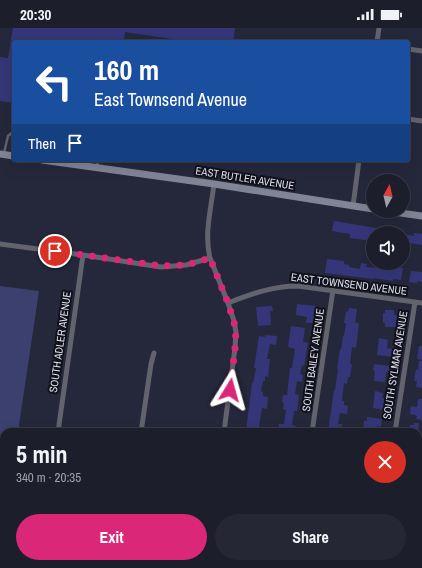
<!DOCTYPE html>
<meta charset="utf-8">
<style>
:root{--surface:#1c1e2c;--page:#252734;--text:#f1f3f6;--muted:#a0a2a9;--line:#3a3c48;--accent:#db2777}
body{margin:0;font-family:"Archivo Narrow",sans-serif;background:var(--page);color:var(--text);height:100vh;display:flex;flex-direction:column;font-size:15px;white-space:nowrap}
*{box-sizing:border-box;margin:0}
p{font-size:13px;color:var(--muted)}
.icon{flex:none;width:22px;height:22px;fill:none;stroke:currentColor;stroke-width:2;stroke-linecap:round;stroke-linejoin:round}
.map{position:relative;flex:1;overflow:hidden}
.details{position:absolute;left:0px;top:400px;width:422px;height:140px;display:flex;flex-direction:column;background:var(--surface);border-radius:12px 12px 0 0;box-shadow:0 4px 16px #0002,0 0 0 1px var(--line)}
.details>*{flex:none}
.hud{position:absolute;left:12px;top:12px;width:398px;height:122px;border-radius:4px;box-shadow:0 4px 16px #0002,0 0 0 1px var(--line);background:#1a4fa0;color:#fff;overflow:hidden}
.needle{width:26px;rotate:8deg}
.buttons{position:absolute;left:366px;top:146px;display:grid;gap:8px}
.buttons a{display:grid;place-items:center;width:44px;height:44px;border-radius:50%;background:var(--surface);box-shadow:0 4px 16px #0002,0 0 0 1px var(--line);font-size:20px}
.pin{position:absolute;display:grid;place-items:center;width:34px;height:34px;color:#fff;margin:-17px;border:2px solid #fff;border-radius:50%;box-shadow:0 1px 4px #0007}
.me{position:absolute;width:44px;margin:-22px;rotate:8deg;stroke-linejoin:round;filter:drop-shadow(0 0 3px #0008)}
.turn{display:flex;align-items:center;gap:14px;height:84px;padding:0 16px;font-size:18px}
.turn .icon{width:52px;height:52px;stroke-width:2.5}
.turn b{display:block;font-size:28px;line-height:34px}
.then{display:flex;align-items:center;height:38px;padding:0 16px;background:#0003;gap:8px;font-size:15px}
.round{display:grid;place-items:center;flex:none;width:42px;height:42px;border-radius:21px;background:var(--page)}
.headline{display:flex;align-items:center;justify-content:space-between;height:68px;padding:0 16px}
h1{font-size:24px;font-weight:700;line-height:30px}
.primary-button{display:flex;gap:8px;margin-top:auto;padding:8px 16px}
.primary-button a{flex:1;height:46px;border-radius:24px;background:var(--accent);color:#fff;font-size:16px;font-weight:700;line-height:46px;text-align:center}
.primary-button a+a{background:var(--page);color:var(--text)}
.status{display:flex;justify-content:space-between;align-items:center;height:28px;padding:0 20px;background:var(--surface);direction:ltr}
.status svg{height:11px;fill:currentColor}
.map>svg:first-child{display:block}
</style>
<div class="status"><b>20:30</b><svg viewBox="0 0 49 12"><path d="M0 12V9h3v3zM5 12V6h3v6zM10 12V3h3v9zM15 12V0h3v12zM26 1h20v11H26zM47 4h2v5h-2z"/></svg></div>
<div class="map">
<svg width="422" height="540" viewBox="0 0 422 540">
<rect width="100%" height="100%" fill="#25283b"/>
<!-- green -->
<path fill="#3c406f" d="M0,258L39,263L18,404H4V482H0Z"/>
<!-- building -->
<path fill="#353679" d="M13,0H235L233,14H193L125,4L124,14H14V75L0,73V29L8,30Z
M334,193L382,201L381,205H373V213L350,210V206L332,203Z
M414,205L422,206V217L403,214V206L414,208Z
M327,231L344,233V236L349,237V239L360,241L361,235L367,236L366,239L380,240V236L403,240L401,252L393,251V253L374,250V251L325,245Z
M411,243L422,244V254L417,253V255L409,254Z
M297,276L316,278L314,295H306L307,289L296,287Z
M272,278L273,283H270L271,297L258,298L256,279Z
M349,280L357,281L355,295H359L356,320L352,319L350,336H352L350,349H348L347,356L344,355L342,373H344V377L348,378L347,386L340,385L338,396H342L341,404H328L334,362H335L338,341H337L340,321L341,322L343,308H344L346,295H344L346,283L348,284Z
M385,282H394V287H397L396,299H385V295L383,294V285H385Z
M291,298L305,300L303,314L308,315L304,338L302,337L300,346L303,347L302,354L297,353L295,366L299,367L297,383H294L292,397L296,398L295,404H278L279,396H284L286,382L283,381L284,375L282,374L283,367H287L290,340H292L295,321L288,319Z
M265,307L277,308L276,317L270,316L267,331H270L268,349L265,348V353H263L261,363L263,364V368L268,369L267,381L262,380L259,399L273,401V404L246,403L252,355H253L256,340H254L259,308L265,309Z
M379,310L388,312L387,320L393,321L392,329L377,327Z
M419,318H422V332L417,331Z
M419,333H422V360L416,359L417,353H414L416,341L418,342Z
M374,336L390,338L389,345L386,344L385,354L374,353L375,343L373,342Z
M375,363L383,365L382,370H386L384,382L373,380Z
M418,371H422V392L416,391L417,388L415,387L410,386L411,378L417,379Z
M367,389L382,391L381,399L377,398V404H363L364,393H367Z
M414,395H419L418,404H409L410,397H414Z"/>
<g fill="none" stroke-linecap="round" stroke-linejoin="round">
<!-- lane -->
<path stroke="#62636d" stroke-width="2.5" d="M4,125L8,108L14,103
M97,139L98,132"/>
<!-- street -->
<path stroke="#62636d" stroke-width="5" d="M377,14L379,0
M408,21L422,23
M408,91L422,93
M214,156C211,181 204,206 210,230L228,275L234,293L236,304L235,320L224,404
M353,178L359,132
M0,216L83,227L161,239L186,237L210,230
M228,275C251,266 273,258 298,258L422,275
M58,404L83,227
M141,404L151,336L154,325
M312,404L333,262
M395,404L415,274
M418,457H422
M367,536L392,540
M298,540L301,536"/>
<!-- secondary -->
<path stroke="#818494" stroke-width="7" d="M0,126L14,128
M42,132L214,156L373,181
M386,183L422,188"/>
</g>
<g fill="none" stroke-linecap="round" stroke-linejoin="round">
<!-- route -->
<path stroke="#db2777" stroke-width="7" stroke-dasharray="0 12.6" d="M55,223L161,238L186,237L210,230L228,275L235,298L236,312L230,362"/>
</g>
<g text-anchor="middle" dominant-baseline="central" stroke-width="4" stroke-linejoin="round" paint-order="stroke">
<!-- street labels -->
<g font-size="11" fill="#dddfec" stroke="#10111a">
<text transform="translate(245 150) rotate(9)">EAST BUTLER AVENUE</text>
<text transform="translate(349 256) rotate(7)">EAST TOWNSEND AVENUE</text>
<text transform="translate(60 314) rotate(-82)">SOUTH ADLER AVENUE</text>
<text transform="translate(313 332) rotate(-82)">SOUTH BAILEY AVENUE</text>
<text transform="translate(395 337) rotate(-81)">SOUTH SYLMAR AVENUE</text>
</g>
</g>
</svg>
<div class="buttons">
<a><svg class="needle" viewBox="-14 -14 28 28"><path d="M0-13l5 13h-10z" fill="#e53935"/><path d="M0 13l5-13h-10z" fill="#a0a2a9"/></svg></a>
<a><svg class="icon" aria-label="sound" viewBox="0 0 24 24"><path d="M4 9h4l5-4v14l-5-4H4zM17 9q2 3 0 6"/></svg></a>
</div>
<div class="pin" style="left:55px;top:223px;background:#d93025"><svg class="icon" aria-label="arrive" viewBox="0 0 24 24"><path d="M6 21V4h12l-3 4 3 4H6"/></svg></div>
<svg class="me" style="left:230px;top:362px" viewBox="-20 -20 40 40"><path d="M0-17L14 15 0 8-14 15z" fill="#db2777" stroke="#fff" stroke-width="4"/></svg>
<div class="hud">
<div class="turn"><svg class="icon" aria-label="left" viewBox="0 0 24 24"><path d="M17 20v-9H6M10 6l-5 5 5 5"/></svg><div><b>160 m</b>East Townsend Avenue</div></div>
<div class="then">Then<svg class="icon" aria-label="arrive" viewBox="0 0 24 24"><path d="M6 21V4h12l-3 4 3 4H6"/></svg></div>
</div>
<section class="details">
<div class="headline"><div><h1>5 min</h1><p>340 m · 20:35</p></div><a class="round" style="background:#d93025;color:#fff"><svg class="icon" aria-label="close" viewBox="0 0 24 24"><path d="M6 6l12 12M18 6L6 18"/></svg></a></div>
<div class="primary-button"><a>Exit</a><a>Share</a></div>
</section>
</div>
